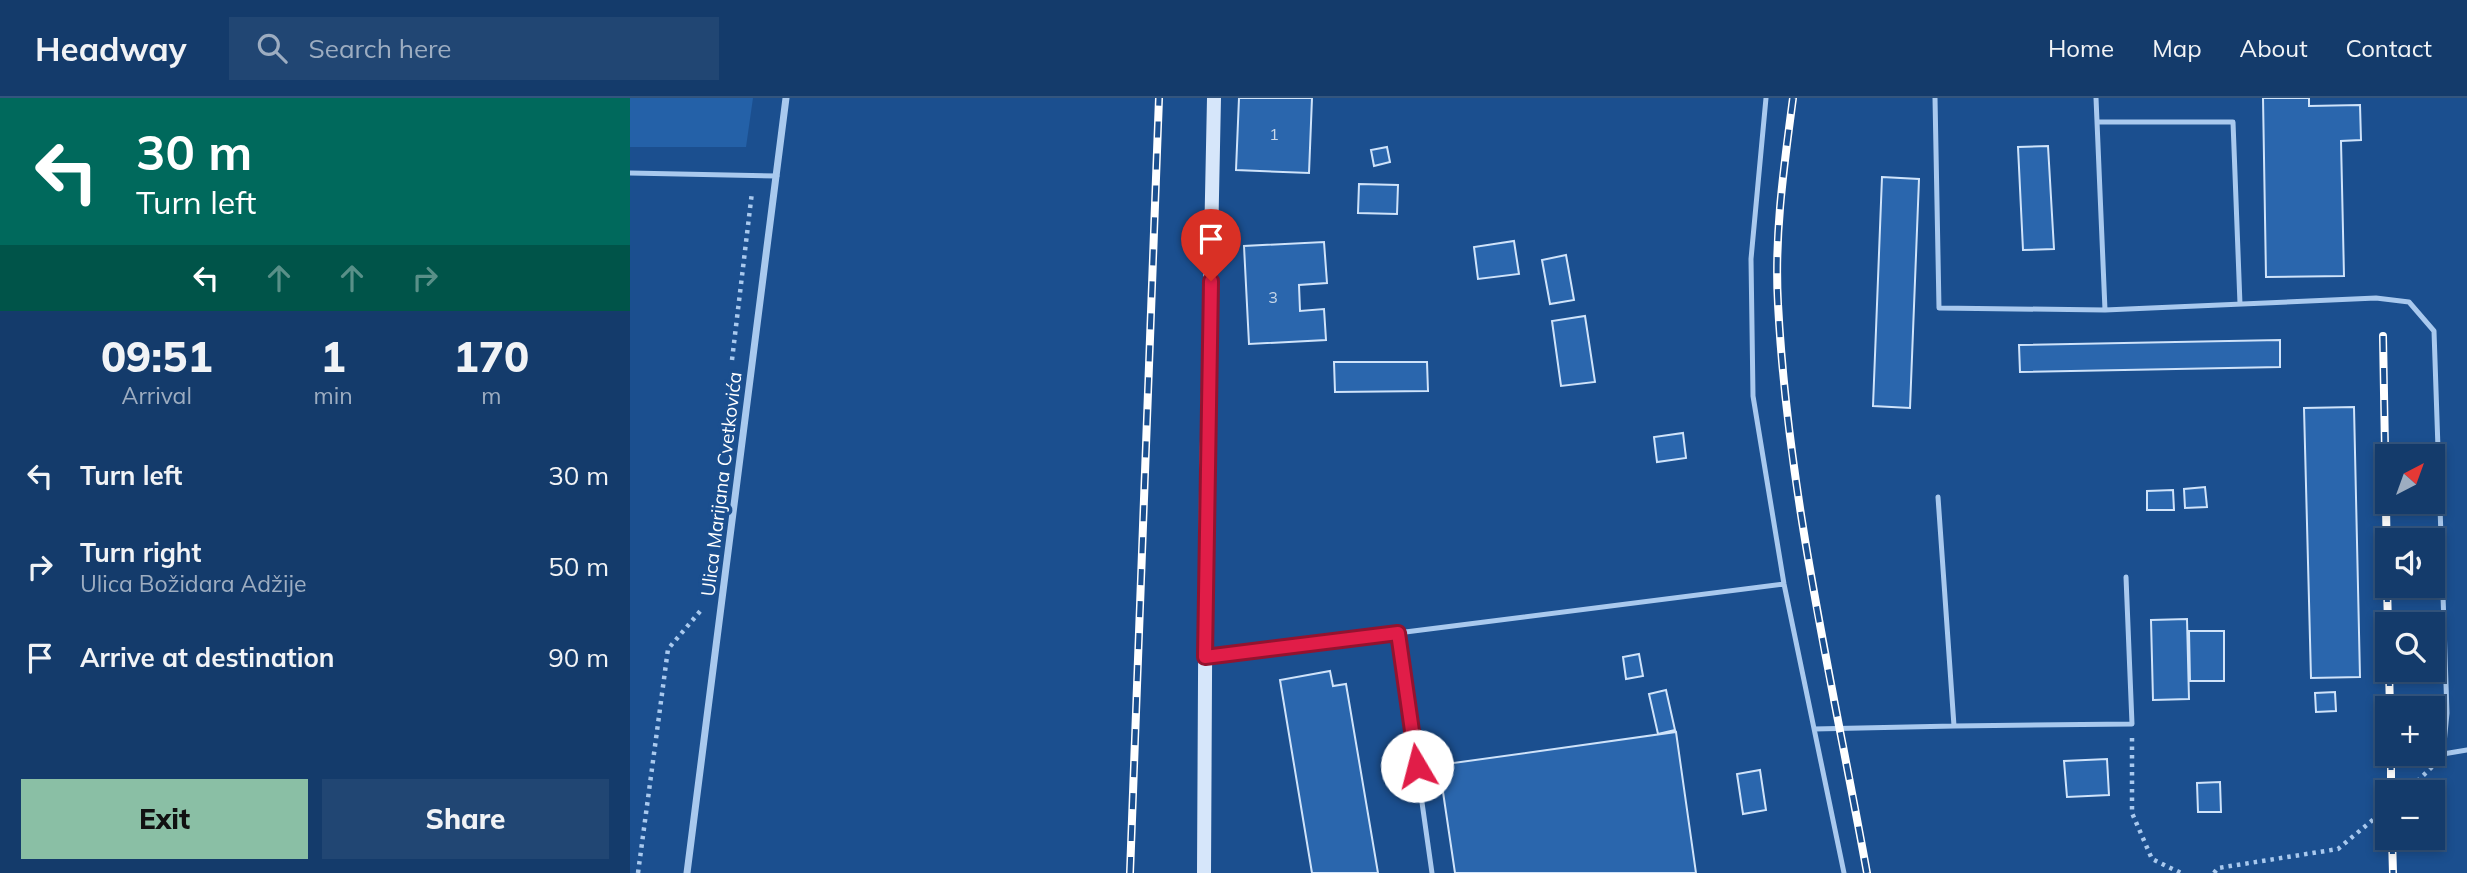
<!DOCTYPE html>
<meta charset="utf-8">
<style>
:root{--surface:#143b6b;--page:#214673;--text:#f1f3f6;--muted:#9dadc1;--line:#33557e;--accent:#8abfa5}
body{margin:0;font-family:Mulish,sans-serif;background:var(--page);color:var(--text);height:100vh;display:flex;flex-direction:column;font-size:26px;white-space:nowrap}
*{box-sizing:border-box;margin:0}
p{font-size:23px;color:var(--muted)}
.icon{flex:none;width:38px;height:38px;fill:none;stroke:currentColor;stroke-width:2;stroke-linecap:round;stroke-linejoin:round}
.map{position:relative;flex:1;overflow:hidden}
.panel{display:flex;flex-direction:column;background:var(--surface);width:630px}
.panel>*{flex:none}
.banner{background:#00695c;color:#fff;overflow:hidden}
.needle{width:46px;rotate:41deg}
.fabs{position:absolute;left:1745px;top:346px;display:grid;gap:14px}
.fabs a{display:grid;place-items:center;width:70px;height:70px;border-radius:0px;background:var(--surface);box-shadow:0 4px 10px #0003,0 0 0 2px var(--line);font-size:35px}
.pin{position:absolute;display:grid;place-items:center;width:60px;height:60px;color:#fff;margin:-72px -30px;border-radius:50% 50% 50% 0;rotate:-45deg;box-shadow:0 0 7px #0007}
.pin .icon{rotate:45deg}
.me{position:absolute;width:77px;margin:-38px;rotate:352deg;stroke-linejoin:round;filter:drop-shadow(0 0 5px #0008)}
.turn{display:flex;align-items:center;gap:24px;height:147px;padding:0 21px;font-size:32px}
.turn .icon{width:91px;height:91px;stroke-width:2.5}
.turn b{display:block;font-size:49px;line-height:60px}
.lanes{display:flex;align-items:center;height:66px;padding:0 21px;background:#0003;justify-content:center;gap:35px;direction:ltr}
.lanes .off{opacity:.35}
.eta{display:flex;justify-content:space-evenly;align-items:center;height:119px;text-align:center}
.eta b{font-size:42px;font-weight:800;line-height:49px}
.button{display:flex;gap:14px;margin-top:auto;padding:14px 21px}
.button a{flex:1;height:80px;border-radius:0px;background:var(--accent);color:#111;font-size:28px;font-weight:800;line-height:80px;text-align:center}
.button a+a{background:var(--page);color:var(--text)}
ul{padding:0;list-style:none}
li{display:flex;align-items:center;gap:21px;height:91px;padding:0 21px}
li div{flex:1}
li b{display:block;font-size:26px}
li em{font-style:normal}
header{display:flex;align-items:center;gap:42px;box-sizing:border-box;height:98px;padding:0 35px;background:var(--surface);border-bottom:2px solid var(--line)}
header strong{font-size:33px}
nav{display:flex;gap:38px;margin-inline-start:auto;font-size:24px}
.search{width:490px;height:63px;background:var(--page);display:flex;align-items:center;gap:18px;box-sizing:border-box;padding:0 24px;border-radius:0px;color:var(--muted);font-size:26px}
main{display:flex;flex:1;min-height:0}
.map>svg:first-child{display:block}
</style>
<header>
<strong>Headway</strong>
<div class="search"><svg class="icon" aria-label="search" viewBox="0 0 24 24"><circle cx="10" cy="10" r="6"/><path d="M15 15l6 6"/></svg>Search here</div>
<nav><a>Home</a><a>Map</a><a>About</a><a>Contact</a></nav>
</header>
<main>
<section class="panel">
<div class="banner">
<div class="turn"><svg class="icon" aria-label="left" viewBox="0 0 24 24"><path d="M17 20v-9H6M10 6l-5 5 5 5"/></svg><div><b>30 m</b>Turn left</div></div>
<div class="lanes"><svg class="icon" aria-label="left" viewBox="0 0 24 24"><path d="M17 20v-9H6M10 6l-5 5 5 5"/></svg><svg class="icon off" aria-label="ahead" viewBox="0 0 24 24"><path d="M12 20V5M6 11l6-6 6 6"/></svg><svg class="icon off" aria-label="ahead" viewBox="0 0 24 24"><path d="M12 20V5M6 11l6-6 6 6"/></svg><svg class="icon off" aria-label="right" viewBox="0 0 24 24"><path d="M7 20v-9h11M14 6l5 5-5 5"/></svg></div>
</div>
<div class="eta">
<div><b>09:51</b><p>Arrival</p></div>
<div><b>1</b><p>min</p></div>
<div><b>170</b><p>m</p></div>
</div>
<ul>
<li><svg class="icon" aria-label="left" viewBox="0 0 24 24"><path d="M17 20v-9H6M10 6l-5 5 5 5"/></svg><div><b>Turn left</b></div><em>30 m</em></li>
<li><svg class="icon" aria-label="right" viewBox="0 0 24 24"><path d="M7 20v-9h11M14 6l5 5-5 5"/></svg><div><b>Turn right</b><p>Ulica Božidara Adžije</p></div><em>50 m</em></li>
<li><svg class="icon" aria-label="arrive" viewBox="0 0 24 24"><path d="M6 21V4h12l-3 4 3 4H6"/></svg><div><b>Arrive at destination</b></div><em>90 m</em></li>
</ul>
<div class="button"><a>Exit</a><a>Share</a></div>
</section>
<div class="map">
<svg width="1837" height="775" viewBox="0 0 1837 775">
<rect width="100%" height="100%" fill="#1b4f8f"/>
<!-- green -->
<path fill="#2461a8" d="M0,0H123L116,49H0Z"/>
<!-- building -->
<path fill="#2a66ad" stroke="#cfe3fa" stroke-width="2" d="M609,0H682L679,75L606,72Z
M1633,0H1679V8L1730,7L1731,42L1711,43L1714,178L1636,179Z
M1418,48L1424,151L1393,152L1388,49Z
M757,49L760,64L744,68L741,52Z
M1252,79L1289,81L1280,310L1243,308Z
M729,86L768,87L767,116L728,115Z
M884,143L889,176L848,181L844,149Z
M694,144L697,185L669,187L670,213L694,211L696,242L619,246L614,148Z
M936,157L944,202L920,206L912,162Z
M955,218L965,284L931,288L922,223Z
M1650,242V269L1390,274L1389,247Z
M704,264H797L798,293L705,294Z
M1724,309L1730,579L1681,580L1674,310Z
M1053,335L1056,360L1027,364L1024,339Z
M1575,389L1577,409L1555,410L1554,391Z
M1543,392L1544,412H1517V393Z
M1557,521L1559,601L1523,602L1521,522Z
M1559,533H1594V583H1560Z
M1009,556L1013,578L996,581L993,559Z
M700,573L703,588L716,586L748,775H682L650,582Z
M1036,592L1045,632L1028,636L1019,596Z
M1705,594L1706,613L1686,614L1685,595Z
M1046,634L1066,775H825L809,667Z
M1477,661L1479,697L1437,699L1434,663Z
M1130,672L1136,712L1113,716L1107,676Z
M1590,684L1591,714H1568L1567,685Z"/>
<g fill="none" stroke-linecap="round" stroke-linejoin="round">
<!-- path -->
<path stroke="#a9c9ee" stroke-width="4.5" stroke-dasharray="3.5 5" stroke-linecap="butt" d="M102,262L122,94
M1502,640V715L1522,761L1551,775
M1775,695L1804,667
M8,775L38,551L72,511
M1584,775L1588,770L1708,751L1757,710"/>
<!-- service -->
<path stroke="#a9c9ee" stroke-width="5" d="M1136,0L1121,161L1123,298L1154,486L1214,775
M1305,0L1309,210L1475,212L1746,200L1779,204L1804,233L1817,615L1813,656L1837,652
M1466,0L1475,212
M1467,24H1603L1610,206
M0,75L147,78
M768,535L802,775
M578,559L1154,486
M1324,628L1502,626L1496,479
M1184,631L1324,628L1308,399"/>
<!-- minor -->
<path stroke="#a9c9ee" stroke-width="7" d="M57,775L156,0"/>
<!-- secondary -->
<path stroke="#d6e6fa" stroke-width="14" d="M574,775L576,391L584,0"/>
<defs>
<path id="rail" d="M1163,0C1154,68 1144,137 1148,206C1158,397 1203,587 1237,775
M1753,238L1757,466
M1757,488L1758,527
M1759,572L1760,611
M1761,656V695
M1762,740L1763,775
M500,775L529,0"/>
</defs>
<!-- rail casing -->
<use href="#rail" stroke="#fff" stroke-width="8"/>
<!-- rail -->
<use href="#rail" stroke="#1b4f8f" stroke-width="5" stroke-dasharray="16" stroke-linecap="butt"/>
</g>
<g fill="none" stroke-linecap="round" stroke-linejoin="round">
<defs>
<path id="route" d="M581,183L575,559L768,535L787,668"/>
</defs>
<!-- route casing -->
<use href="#route" stroke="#92132f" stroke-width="18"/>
<!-- route -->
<use href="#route" stroke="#e11d48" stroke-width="12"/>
</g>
<g text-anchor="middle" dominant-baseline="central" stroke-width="7" stroke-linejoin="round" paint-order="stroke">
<!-- number labels -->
<g font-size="16" fill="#cad9ea">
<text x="644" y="36">1</text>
<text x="643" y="199">3</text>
</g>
<!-- street labels -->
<g font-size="19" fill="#fff" stroke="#1b4f8f">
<text transform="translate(91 386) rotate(-83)">Ulica Marijana Cvetkovića</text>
</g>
</g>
</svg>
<div class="fabs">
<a><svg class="needle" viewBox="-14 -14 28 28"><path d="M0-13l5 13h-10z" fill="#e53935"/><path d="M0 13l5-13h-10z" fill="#9dadc1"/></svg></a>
<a><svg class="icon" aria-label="sound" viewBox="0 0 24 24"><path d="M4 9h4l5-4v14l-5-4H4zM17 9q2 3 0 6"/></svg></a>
<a><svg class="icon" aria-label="search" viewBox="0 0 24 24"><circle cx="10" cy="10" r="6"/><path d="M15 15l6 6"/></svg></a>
<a>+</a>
<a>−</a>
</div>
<div class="pin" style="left:581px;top:183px;background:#d93025"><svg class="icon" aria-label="arrive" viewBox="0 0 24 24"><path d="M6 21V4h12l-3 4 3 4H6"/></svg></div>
<svg class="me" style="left:787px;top:668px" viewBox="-20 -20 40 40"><circle r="19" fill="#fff"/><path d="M0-13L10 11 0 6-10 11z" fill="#e11d48"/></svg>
</div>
</main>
